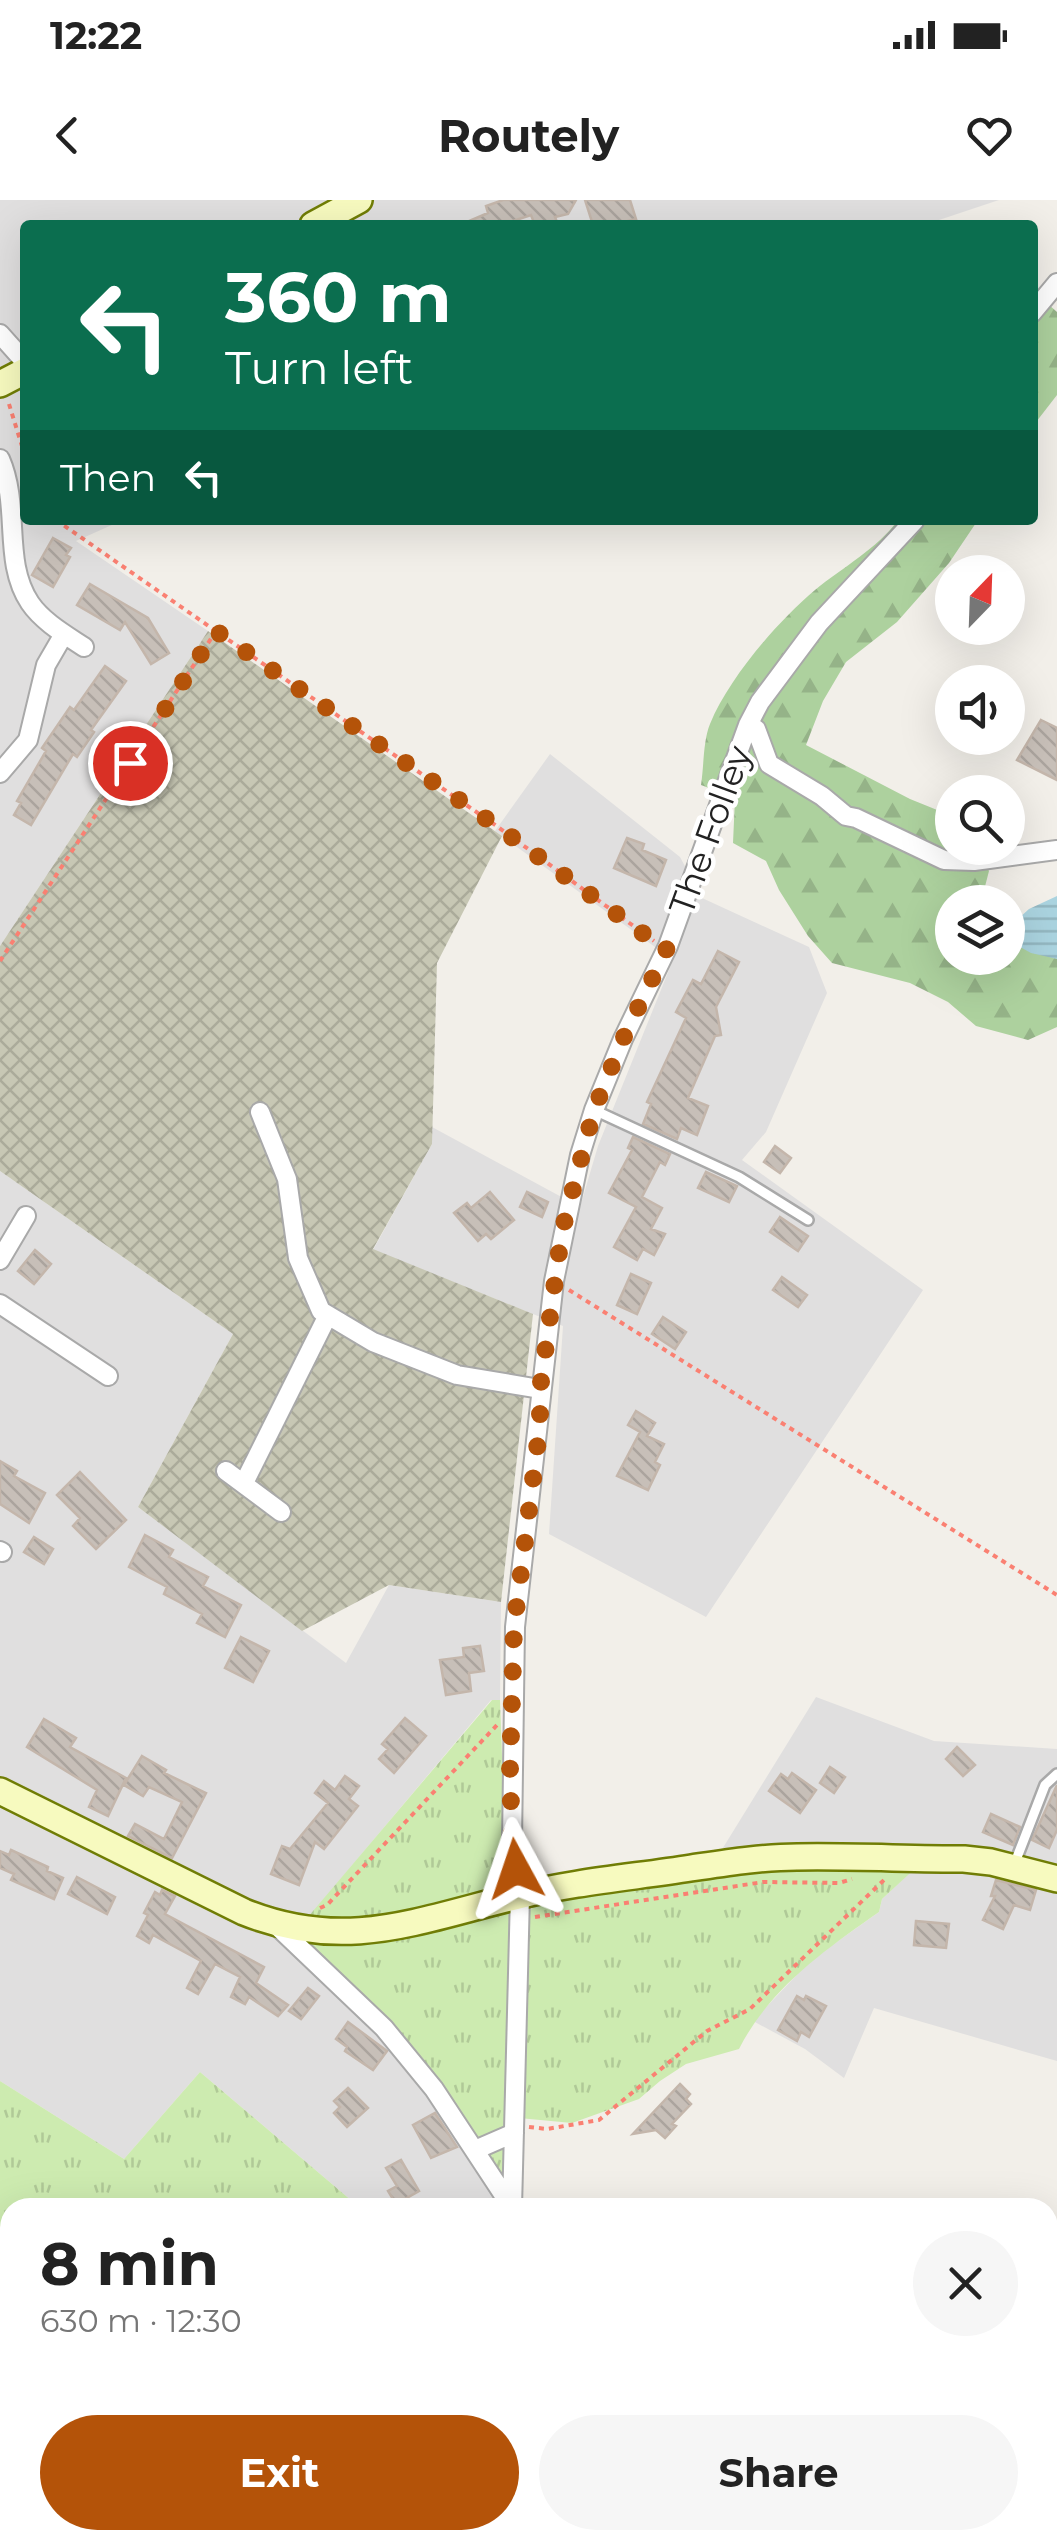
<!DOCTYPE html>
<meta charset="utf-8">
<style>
:root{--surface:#fff;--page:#f6f6f6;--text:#222;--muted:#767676;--accent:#b45309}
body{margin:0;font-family:Montserrat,sans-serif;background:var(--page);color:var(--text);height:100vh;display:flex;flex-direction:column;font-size:38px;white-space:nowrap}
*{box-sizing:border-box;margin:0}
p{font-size:32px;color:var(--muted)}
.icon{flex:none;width:55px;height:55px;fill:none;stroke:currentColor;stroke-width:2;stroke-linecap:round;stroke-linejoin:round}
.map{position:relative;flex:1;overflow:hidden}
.sheet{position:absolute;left:0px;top:1998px;width:1058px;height:352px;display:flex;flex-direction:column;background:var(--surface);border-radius:30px 30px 0 0;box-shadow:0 10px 40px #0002}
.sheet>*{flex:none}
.banner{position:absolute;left:20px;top:20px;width:1018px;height:305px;border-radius:10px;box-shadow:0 10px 40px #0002;background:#0b6e4f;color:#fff;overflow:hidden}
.needle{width:65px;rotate:23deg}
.fabs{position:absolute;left:935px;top:355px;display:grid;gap:20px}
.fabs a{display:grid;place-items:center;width:90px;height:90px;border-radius:50%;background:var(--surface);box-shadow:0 10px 40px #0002;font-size:50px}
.pin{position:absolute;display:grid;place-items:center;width:85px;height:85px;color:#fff;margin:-42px;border:5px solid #fff;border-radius:50%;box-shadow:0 2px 10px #0007}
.me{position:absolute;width:110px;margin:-55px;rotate:355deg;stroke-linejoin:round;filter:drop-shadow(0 0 8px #0008)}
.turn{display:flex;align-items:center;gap:35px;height:210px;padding:0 40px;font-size:45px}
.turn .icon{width:130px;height:130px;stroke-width:2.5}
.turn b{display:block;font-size:70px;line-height:85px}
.then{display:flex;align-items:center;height:95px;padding:0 40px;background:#0003;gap:20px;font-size:38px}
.round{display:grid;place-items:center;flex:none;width:105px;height:105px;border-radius:52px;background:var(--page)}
.overview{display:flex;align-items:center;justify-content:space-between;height:170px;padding:0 40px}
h1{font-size:60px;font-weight:700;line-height:75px}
.cta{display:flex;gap:20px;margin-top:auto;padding:20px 40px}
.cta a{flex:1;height:115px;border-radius:60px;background:var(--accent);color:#fff;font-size:40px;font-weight:700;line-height:115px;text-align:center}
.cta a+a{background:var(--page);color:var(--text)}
.status{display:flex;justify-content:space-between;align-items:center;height:70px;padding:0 50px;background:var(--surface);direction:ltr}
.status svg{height:28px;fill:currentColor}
header{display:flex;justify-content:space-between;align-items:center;height:130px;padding:0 40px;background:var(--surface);font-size:45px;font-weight:700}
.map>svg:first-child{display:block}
</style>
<div class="status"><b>12:22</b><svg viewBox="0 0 49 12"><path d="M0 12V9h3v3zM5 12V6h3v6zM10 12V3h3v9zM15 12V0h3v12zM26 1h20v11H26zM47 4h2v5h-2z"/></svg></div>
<header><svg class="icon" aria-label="back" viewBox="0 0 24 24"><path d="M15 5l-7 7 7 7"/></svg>Routely<svg class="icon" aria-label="heart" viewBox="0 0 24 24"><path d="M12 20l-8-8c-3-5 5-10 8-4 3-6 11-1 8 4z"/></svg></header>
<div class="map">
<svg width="1057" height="2348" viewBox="0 0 1057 2348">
<defs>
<pattern id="construction-cross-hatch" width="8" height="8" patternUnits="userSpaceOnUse" patternTransform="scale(2.5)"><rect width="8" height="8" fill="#c7c7b4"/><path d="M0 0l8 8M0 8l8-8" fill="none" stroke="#abab9a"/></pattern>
<pattern id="grass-tufts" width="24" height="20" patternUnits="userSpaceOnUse" patternTransform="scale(2.5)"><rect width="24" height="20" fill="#cdebb0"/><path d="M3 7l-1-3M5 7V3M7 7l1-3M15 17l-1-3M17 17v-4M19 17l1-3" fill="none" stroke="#b0c997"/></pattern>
<pattern id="forest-firs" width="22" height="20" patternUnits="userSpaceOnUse" patternTransform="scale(2.5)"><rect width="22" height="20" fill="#add19e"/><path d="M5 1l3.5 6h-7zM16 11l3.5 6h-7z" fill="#95b388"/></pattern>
<pattern id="water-rules" width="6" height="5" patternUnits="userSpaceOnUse" patternTransform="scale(2.5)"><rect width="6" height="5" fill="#aad3df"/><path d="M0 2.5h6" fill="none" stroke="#92b5bf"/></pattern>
<pattern id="building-back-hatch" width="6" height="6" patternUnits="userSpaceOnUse" patternTransform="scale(2.5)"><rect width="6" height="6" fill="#c7bfb8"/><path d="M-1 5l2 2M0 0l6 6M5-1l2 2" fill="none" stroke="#aba49e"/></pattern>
</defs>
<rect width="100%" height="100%" fill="#f2efe9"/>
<!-- residential -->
<path fill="#e0dfdf" d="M0,0H999L924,25H25V320H123L76,341L208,431L0,746Z
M550,554L680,657L702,698L809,747L827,793L766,932L742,960L923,1090L706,1417L549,1334L563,1126L373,1050L432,944V927L580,1007L598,946L673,760L495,631Z
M0,971L233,1134L138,1307L346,1463L389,1385L501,1402L500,1500H491L302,1725L311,1748L377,1808L440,1887L518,2007H359L200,1872L124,1959L0,1881Z
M816,1497L934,1541L1057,1549V1861L874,1808L844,1878L805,1849L753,1821L810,1761L879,1712L882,1699L918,1665L817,1663L725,1676L721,1651Z"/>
<!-- construction -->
<path fill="url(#construction-cross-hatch)" d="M208,431L502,636L437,763L432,944L373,1049L533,1114L501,1402L389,1385L302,1431L138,1307L233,1134L0,971V746Z"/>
<!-- grass -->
<path fill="url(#grass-tufts)" d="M492,1500H500L506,1667L502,1683L490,1694L355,1726L302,1724Z
M817,1663L920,1664L882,1699L879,1712C825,1750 770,1788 739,1849L686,1864L660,1881L639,1899L572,1923L519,1918L526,1714L537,1704Z
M508,1712L512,1714L508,1987L440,1887L377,1808L311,1748L309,1742L443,1725Z
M200,1872L359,2007L10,2008V2118L0,2110V1881L124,1959Z
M236,2340H575L585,2348H244Z"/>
<!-- forest -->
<path fill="url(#forest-firs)" d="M1039,96L1057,112V195L1033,226V101Z
M898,320H978L949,363L897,422L846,462L823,501L806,545L910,599L952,616V648H977L989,671L981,702H952V758H1008V745L1057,743V827L1028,840L976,826L948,802L910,783L832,763L808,736L779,690L766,661L733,643L735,598L701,585C704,566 703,541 710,524C729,478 777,422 815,390C843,367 877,349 898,320Z"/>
<!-- water -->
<path fill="url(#water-rules)" d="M1057,696V759L1031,753L1011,742L1010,726L1029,709Z"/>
<!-- building -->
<path fill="url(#building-back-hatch)" stroke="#c4b6ab" stroke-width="2.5" d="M503,0H576L568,14L555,17L558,25H535L531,15L501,25H460L488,13L486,6Z
M585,0H630L636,19L612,25H593Z
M53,338L71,348L66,355L70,357L53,387L32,375Z
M90,384L148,418L169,453L151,464L125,422L120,430L77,405Z
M105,466L126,481L91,530L94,532L77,557L73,554L31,625L14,615L21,603L17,601L46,551L42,548L70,507L74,510Z
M1041,520L1057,528V580L1017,560Z
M627,638L644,644L642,650L666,660L656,686L614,668Z
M718,751L739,762L716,807L721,835L715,836L688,898L708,906L697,935L681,928L677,939L643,924L651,904L647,902L686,818L676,812L693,780L701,784Z
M633,937L670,954L665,965L660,962L642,997L662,1008L651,1029L665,1034L654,1055L643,1049L637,1060L614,1047L636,1007L609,993L632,950L628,948Z
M775,946L791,958L780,973L764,962Z
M706,972L737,986L729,1002L698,988Z
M490,992L514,1020L491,1039L486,1034L478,1041L454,1013L467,1003L471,1008Z
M527,992L548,1002L542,1017L520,1007Z
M780,1017L808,1036L798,1051L770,1032Z
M35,1050L51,1064L34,1084L18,1071Z
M631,1074L651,1083L637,1114L617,1105Z
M782,1077L807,1095L798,1107L773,1090Z
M663,1117L686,1132L675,1149L652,1134Z
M636,1211L655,1223L647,1236L664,1244L655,1262L660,1265L648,1290L617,1276L640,1232L628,1225Z
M0,1261L17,1271L14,1276L45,1293L29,1323L0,1304Z
M80,1272L126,1320L96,1349L73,1326L80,1318L57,1295Z
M145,1335L173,1350L169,1357L208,1377L203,1386L241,1405L225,1437L197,1423L202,1414L164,1394L167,1387L129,1367Z
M34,1337L53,1349L44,1364L24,1352Z
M241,1437L269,1451L253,1482L225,1468Z
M480,1446L484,1471L469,1473L471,1491L446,1495L440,1460L464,1457L463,1448Z
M405,1518L426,1536L394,1573L379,1559L388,1549L382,1544Z
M44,1519L76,1538L70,1547L126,1578L108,1616L89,1607L97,1590L27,1547Z
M957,1547L975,1565L963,1576L946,1559Z
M142,1556L166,1570L164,1573L206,1593L172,1658L128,1636L135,1624L164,1639L182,1602L149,1587L143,1596L124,1585Z
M830,1567L845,1577L834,1593L820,1583Z
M792,1573L816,1590L800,1613L769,1591L781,1574L788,1579Z
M345,1576L359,1586L349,1599L358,1606L324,1649L315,1642L299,1685L271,1674L282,1646L290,1649L328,1603L315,1593L324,1581L335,1590Z
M1057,1585V1630L1049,1648L1032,1640Z
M991,1614L1020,1627L1013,1645L983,1632Z
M11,1650L48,1667L47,1671L63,1678L54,1699L11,1680L14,1674L0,1668V1651L9,1655Z
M77,1677L115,1697L107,1714L68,1694Z
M996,1680L1036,1690L1030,1710L1014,1705L1003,1729L983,1720L995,1696H991Z
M162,1690L175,1696L165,1714L264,1767L256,1783L288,1805L278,1816L249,1797L245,1804L231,1797L240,1777L215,1764L198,1794L187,1788L201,1761L153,1735L149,1743L137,1736L148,1715L144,1713L155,1692L160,1695Z
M916,1721L949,1724L946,1748L914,1745Z
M308,1788L319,1796L301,1819L289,1811Z
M797,1796L804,1800L806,1796L826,1806L809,1837L801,1832L797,1841L778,1830Z
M348,1822L387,1851L373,1870L345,1851L347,1847L336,1839Z
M680,1884L690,1894L686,1899L691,1904L672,1924L676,1926L665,1938L656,1930L633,1934Z
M348,1888L368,1908L347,1927L334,1913L340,1907L334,1901Z
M435,1913L457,1947L431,1958L413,1925Z
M401,1960L419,1991L396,2004L388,1991L397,1986L386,1968Z"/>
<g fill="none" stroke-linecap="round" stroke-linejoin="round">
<defs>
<path id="lane" d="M594,910L739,977L808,1020
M1014,1665L1045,1585L1057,1574"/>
<path id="street" d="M1032,113L1057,83
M0,134L25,162
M0,259C21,307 2,361 30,403C43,422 66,435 84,447
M748,525L756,529L769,564L822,596L846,616L856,618L944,660L974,661L1057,650
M0,573L28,540L46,465L64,434
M260,912L287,979L298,1058L321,1111L373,1142L457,1175L540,1189
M0,1060L26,1016
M0,1104L108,1176
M226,1271L281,1312
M244,1283L328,1115
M0,1351L2,1352
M276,1725L384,1828L434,1889L511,2006
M475,1950L514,1933
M512,2008L520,1695L512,1642L515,1427L554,1081L580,955L594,910L623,839L668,746L748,525L760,502L819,423L915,320
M612,2340L619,2348"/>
<path id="secondary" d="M313,25L359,0
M0,184L25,171
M0,1591L244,1712C346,1753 418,1720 518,1696C574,1682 634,1677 691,1668C725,1663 762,1657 797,1657C853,1656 908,1659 964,1659L991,1662L1057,1679"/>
</defs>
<!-- lane casing -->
<use href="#lane" stroke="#a9a9a9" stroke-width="14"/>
<!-- street casing -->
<use href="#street" stroke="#a9a9a9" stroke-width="22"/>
<!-- secondary casing -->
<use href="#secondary" stroke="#707d05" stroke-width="30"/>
<!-- path -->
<path stroke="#fa8072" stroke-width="4" stroke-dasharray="5 5" stroke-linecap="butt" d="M9,204L25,256
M56,320L498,627L654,741
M0,761L216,431
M569,1090L1057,1395
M320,1708L327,1705L497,1525
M535,1717L763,1682L839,1683L852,1679
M529,1927L547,1929L599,1920L707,1831L750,1809L884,1680"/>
<!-- lane -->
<use href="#lane" stroke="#fff" stroke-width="9"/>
<!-- street -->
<use href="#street" stroke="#fff" stroke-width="18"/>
<!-- secondary -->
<use href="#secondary" stroke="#f7fabf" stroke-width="25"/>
</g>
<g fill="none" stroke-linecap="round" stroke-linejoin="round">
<!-- route -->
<path stroke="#b45309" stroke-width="18" stroke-dasharray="0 32.4" d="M130,563L216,431L498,627L652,740L668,746L623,839L594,910L562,1031L540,1189V1225L514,1427L510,1570L512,1642L516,1669"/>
</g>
<g text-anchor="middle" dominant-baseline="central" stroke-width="9" stroke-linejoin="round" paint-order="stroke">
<!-- street labels -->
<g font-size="35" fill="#222" stroke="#fff">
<text transform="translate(710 630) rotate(-70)">The Folley</text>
</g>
</g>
</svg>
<div class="fabs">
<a><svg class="needle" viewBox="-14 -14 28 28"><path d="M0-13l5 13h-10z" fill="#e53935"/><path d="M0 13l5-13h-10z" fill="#767676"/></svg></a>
<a><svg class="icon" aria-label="sound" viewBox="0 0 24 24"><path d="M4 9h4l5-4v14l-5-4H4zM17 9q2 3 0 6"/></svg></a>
<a><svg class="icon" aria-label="search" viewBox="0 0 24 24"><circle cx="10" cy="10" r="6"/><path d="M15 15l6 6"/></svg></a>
<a><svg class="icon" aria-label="layers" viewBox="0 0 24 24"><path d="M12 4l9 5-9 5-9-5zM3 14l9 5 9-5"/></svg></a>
</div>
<div class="pin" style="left:130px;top:563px;background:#d93025"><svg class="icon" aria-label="arrive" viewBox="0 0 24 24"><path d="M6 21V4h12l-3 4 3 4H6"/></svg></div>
<svg class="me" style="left:516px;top:1669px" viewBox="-20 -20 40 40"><path d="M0-17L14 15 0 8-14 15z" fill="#b45309" stroke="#fff" stroke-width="4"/></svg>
<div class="banner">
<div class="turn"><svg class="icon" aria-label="left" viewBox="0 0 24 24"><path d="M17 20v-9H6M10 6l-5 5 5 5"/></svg><div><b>360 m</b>Turn left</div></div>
<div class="then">Then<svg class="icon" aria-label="left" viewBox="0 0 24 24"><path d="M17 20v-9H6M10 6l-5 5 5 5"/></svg></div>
</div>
<section class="sheet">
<div class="overview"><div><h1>8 min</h1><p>630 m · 12:30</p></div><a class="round"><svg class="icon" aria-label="close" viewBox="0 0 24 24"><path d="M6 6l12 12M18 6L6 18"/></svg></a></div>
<div class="cta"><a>Exit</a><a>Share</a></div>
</section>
</div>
